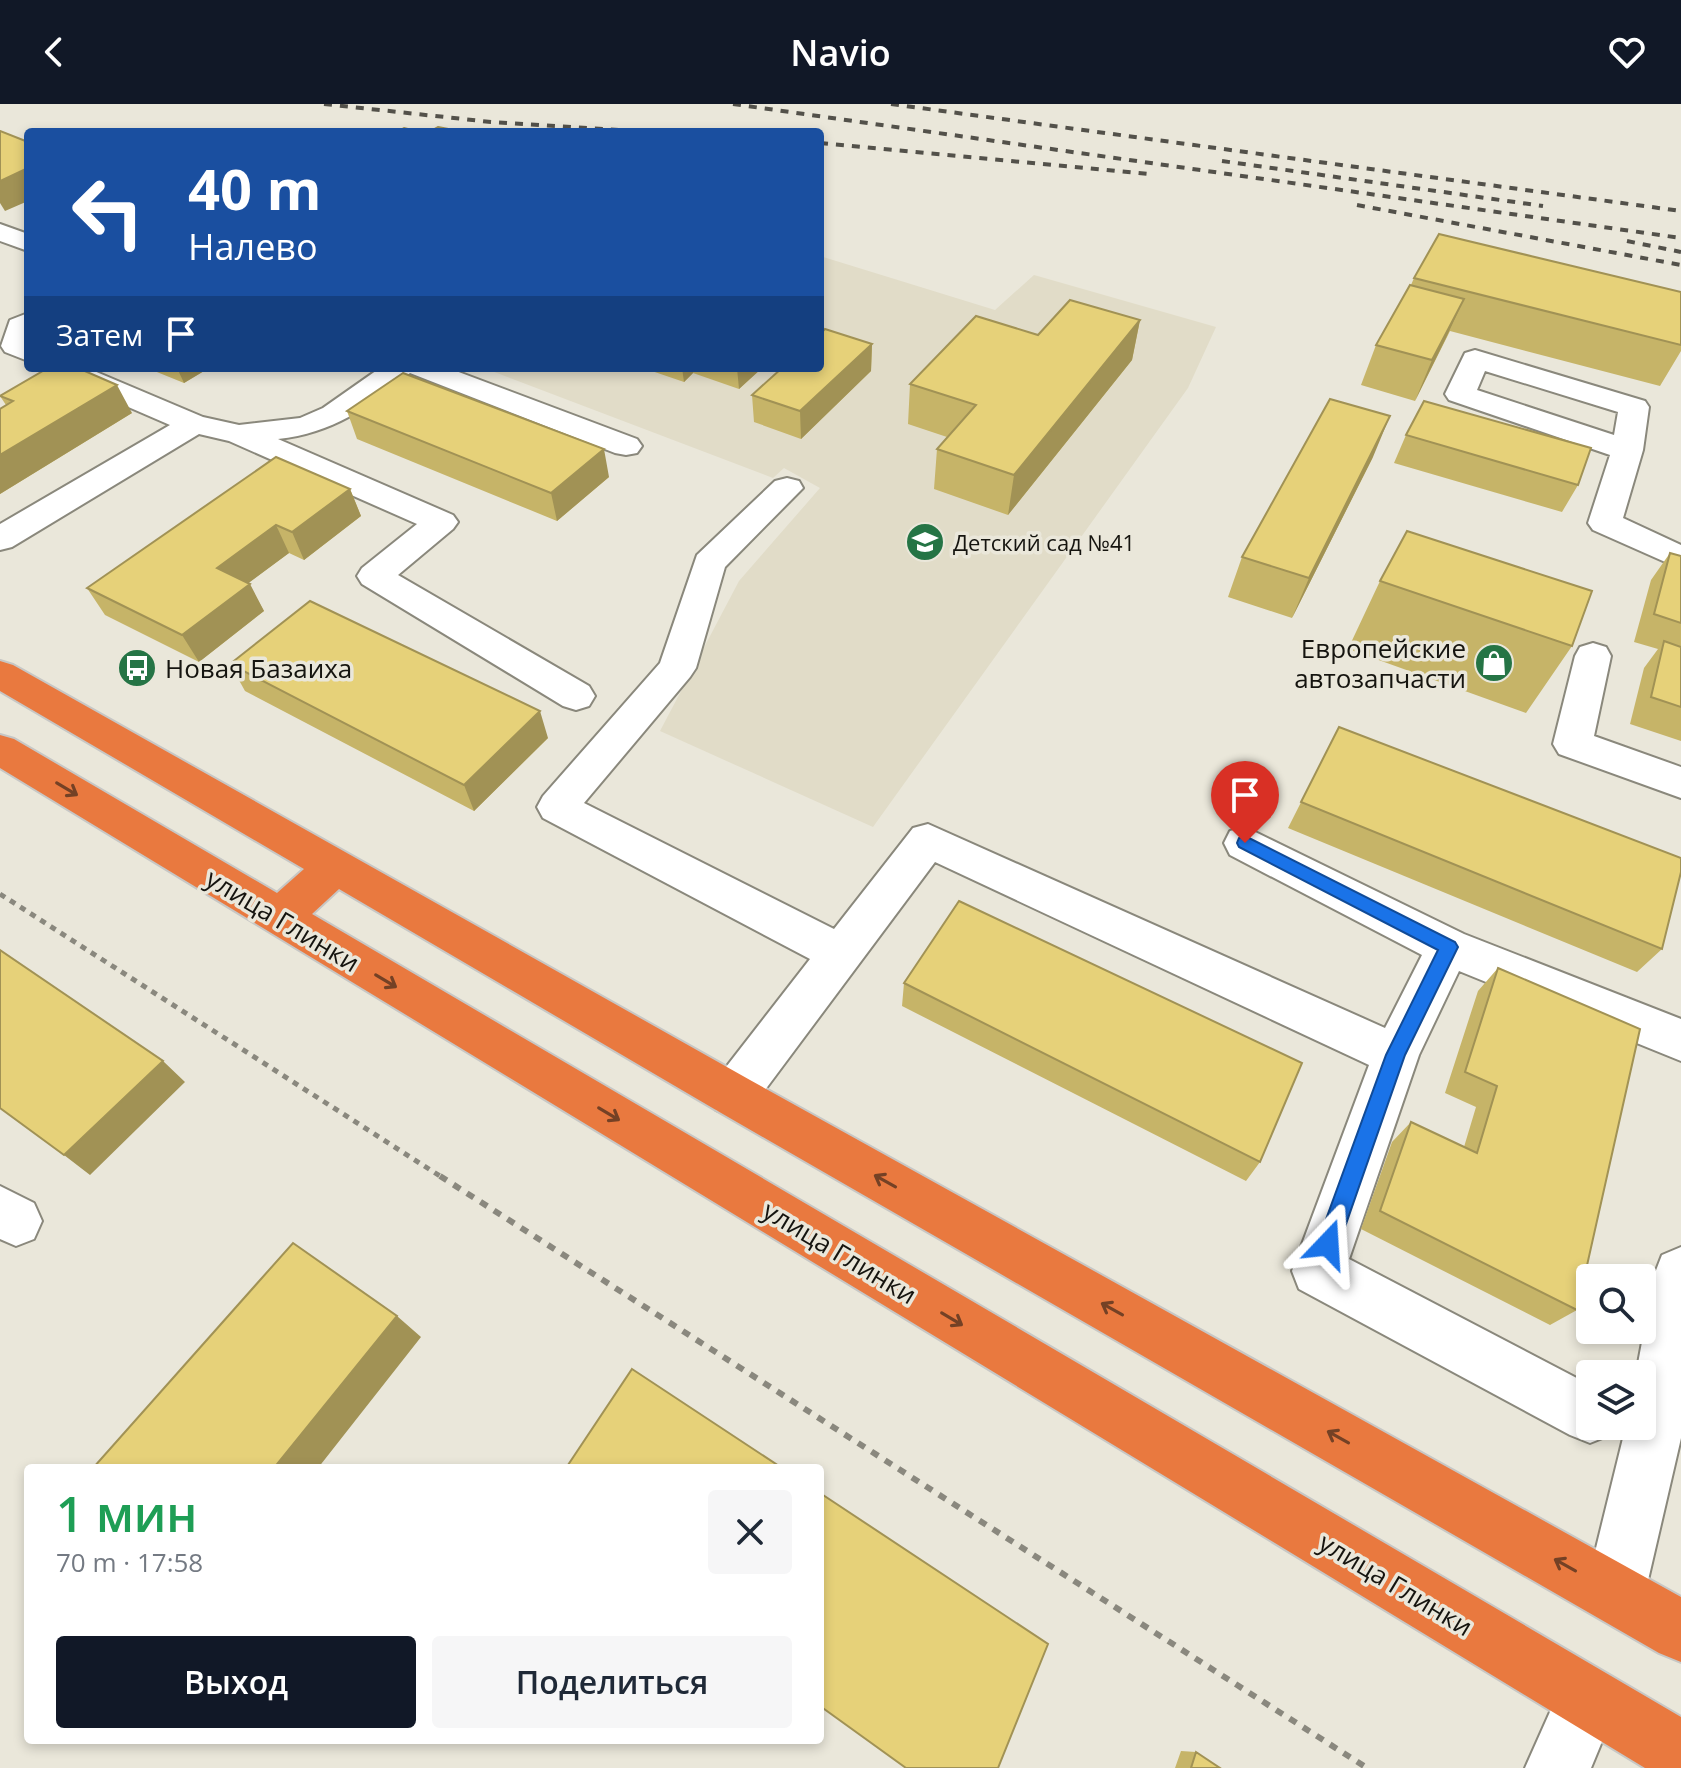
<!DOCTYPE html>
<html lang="ru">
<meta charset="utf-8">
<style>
:root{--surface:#fff;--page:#f6f6f7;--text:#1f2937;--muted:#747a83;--accent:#111827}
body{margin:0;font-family:"Open Sans",sans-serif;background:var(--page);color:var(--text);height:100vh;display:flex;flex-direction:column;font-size:30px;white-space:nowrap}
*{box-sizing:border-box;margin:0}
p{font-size:26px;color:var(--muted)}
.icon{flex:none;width:44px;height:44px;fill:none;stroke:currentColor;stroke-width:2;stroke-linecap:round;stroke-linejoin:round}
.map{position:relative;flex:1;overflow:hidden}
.drawer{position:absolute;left:24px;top:1360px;width:800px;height:280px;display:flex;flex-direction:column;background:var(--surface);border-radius:8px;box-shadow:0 4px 12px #0003}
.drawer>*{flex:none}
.hud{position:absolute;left:24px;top:24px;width:800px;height:244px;border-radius:8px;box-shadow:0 4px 12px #0003;background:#1a4fa0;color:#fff;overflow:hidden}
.tools{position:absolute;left:1576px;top:1160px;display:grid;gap:16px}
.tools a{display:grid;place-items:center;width:80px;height:80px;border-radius:8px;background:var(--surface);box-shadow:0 4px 12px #0003;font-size:40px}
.pin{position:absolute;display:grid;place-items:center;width:68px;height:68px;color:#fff;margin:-82px -34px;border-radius:50% 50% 50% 0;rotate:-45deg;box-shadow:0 0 8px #0007}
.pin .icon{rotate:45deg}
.me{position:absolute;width:88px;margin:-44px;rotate:20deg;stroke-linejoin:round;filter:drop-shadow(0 0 6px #0008)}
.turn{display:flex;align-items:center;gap:28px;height:168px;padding:0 32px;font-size:36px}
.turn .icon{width:104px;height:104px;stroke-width:2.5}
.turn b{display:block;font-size:56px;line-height:68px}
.then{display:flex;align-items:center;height:76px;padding:0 32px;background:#0003;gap:16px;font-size:30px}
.round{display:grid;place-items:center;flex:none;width:84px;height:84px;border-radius:8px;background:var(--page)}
.head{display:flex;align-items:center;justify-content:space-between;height:136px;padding:0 32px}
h1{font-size:48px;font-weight:600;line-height:60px;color:#1e9e55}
.primary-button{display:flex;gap:16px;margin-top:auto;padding:16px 32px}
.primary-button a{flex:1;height:92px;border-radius:8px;background:var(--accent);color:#fff;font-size:32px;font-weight:600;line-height:92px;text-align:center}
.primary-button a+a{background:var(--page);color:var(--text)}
header{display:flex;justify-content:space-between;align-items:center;height:104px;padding:0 32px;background:var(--accent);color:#fff;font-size:36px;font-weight:600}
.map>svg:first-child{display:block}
</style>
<header><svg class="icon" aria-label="back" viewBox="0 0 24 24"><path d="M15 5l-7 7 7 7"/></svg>Navio<svg class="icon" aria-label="heart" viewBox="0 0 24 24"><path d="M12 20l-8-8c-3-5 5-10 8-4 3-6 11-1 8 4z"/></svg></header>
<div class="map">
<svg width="1681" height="1664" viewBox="0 0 1681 1664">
<rect width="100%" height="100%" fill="#eae7da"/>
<!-- built -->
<path fill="#e1dcc8" d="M820,152L995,206L1034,171L1216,223L1188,284L873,723L660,627L739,477L820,384L784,364L773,374L484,264H820Z"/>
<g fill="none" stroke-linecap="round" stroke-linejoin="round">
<defs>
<path id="minor" d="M0,120L28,130V147L0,137Z
M28,209V257L5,248L1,242L10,216Z
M1475,246L1645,297L1649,303L1643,346L1623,414L1681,441V465L1593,426L1588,419L1610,351L1449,296L1445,290L1465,249ZM1485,267L1618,308L1614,331L1477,286Z
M47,264H87L203,313L239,321L300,314L323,304L380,264H448L637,335L642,342L637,349L626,351L615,349L410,269C367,304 333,329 278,335L453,411L458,418L453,425L398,471L589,582L595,592L589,602L576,606L563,602L362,480L357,472L362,464L417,420L229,337L199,330L12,443L0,446V420L170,321L52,270Z
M787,374L799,377L803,384L725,463L696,564L690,573L584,699L834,825L913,724L928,720L1385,924L1422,851L1230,751L1224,739L1230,727L1245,723L1464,830L1681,915V957L1459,867L1419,951L1349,1155L1590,1281V1322H1614L1610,1331L1590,1339L1570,1331L1299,1185L1292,1167L1369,961L935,758L750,1006L733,1013L716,1006L709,991L716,976L810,855L543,714L537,703L543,692L660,559L697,451L775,377Z
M1593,539L1606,543L1611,552L1594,632L1681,663V694L1559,650L1553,640L1575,552L1580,543Z
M0,1082L34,1099L42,1117L34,1135L16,1142L0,1135Z
M1681,1143V1334L1645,1489L1636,1510L1615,1519L1594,1510L1585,1489L1626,1322H1642V1270H1636L1655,1169L1662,1151Z
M1588,1562L1610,1572L1620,1594L1591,1664H1525L1566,1572Z"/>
<path id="highway" d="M0,557L13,561L750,976L1681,1493V1558L1659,1549L716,1006L339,785L312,810L1681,1613V1664H1645L0,664V631L14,635L277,789L304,765L0,587Z"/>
</defs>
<!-- minor casing -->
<use href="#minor" stroke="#8a887c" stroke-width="4"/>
<!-- highway casing -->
<use href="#highway" stroke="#c7c7c5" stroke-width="4"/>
<!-- path-far1 -->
<path stroke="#8a887e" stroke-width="5" stroke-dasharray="6 6" stroke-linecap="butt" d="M0,790L443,1074"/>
<!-- path -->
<path stroke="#8a887e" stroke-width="6" stroke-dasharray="8 8" stroke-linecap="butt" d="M440,1072L1367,1664"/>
<!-- minor -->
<use href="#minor" fill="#fff" fill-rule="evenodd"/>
<!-- highway -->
<use href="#highway" fill="#e9793f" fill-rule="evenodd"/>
<!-- rail -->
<path stroke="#53514a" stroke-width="4" stroke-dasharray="8 8" stroke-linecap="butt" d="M324,0L491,18L653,28
M733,0L1681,134
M891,0L1681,107
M820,39L1148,70
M1222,57L1543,102
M1357,101L1681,161
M1627,137L1681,148"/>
</g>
<!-- wall -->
<path fill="#c6b468" d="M1414,174L1681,188V247L1660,282L1450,227L1415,297L1361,281L1376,241L1411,181Z
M1140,216L1132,256L1008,411L934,385L937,345L947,333L908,320L910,280L1038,231Z
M872,240L871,267L801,335L754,318L752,291Z
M147,264H209L184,279Z
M643,264H762L739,285L693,269L684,278Z
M0,292L132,309L0,390V305L6,301Z
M347,307L609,373L557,417L357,335Z
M1406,331L1578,381L1562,408L1394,359Z
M1373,353L1292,514L1228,493L1242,453Z
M350,385L361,412L304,456L289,449L248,479L264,507L199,558L105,511L87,484Z
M1670,449L1681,452V637L1630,620L1644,564L1658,545L1634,538L1651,476Z
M1380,477L1572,542L1526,609L1348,545Z
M230,560L548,634L474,707L245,587Z
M1339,623L1662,845L1637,868L1288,724Z
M1498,864L1577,1206L1550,1221L1361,1125L1392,1038L1411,1018L1464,1043L1476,1003L1445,989L1478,887Z
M904,879L1260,1058L1246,1077L902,902Z
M1181,1647L1196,1648L1220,1664H1175Z"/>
<!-- shaded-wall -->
<path fill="#a19255" d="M28,64V91H27L28,97L5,107L0,99V77Z
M1464,195L1446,234L1415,297L1432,256Z
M1140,216L1132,256L1008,411L1014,371Z
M872,240L871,267L801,335L800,307Z
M177,264H209L184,279Z
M682,264H693V269L684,278Z
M737,264H762L739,285Z
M117,281L132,309L0,390V351Z
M1390,312L1373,353L1292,514L1309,474Z
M604,345L609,373L557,417L551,389Z
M350,385L361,412L304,456L292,428Z
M276,421L289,449L231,492L217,464Z
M250,480L264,507L199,558L182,531Z
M540,607L548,634L474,707L464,681Z
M163,957L185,978L90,1071L64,1051Z
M397,1212L421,1233L318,1364H274Z"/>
<!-- building -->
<path fill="#e6d179" stroke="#a19255" stroke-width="2" d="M438,23L464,28H429Z
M404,24L419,28H397Z
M0,27L28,38V64L0,77Z
M1439,130L1681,188V241L1414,174Z
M1410,181L1464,195L1432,256L1376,241Z
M1070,196L1140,216L1014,371L937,345L976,301L910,280L976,212L1038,231Z
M825,225L872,240L800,307L752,291L782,264H820V230Z
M48,264H78L117,281L0,351V305L13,297L0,292Z
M403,269L604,345L551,389L347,307Z
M1330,295L1390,312L1309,474L1242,453Z
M1424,297L1591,344L1578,381L1406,331Z
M276,353L350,385L292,428L276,421L217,464L250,480L182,531L87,484Z
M1407,427L1592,487L1572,542L1380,477Z
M1670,449L1681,452V519L1654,510Z
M310,497L540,607L464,681L230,560Z
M1664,537L1681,543V603L1651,593Z
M1339,623L1681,754V768L1662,845L1301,698Z
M959,797L1302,959L1260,1058L904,879Z
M0,846L163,957L64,1051L0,1004Z
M1498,864L1640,925L1577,1206L1380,1107L1411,1018L1477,1049L1497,982L1465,968Z
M293,1139L397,1212L274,1364H93Z
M632,1265L782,1364H566Z
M820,1389L1048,1540L998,1664H906L820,1602Z
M1196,1648L1220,1664H1191Z"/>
<!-- one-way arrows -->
<defs><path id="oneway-shaft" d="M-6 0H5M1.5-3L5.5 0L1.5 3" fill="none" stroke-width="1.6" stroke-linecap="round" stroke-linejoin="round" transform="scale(2)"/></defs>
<g stroke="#744125">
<use href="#oneway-shaft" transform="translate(67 685) rotate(31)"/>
<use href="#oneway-shaft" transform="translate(386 877) rotate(31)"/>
<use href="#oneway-shaft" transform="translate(609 1010) rotate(31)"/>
<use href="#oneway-shaft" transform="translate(885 1077) rotate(-151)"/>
<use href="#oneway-shaft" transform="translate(1112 1205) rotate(-151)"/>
<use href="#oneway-shaft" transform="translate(952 1215) rotate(31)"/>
<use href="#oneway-shaft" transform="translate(1338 1333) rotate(-151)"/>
<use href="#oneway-shaft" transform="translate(1565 1461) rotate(-151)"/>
</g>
<!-- route -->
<path fill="#1a73e8" stroke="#114b97" stroke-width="2" d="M1245,732L1455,838L1458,843L1405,951L1339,1140L1335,1147L1328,1150L1320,1147L1317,1140L1386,951L1438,846L1239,743L1237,739L1239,734Z"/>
<!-- icons -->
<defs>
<symbol id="school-disc" viewBox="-11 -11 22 22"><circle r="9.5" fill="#257445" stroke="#eae7da"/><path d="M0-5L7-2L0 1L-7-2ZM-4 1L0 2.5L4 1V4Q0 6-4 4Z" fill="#fff"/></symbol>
<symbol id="shop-disc" viewBox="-11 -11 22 22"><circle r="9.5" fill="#257445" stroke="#eae7da"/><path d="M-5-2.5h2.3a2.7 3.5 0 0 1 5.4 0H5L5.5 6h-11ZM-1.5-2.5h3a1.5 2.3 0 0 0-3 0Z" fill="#fff"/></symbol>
<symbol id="bus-disc" viewBox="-11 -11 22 22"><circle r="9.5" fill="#257445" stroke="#eae7da"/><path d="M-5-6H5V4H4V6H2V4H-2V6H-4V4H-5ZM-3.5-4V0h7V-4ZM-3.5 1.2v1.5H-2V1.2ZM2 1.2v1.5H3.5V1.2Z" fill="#fff"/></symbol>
</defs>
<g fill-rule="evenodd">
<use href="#school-disc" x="903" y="416" width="44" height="44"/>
<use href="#shop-disc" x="1472" y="537" width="44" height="44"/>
<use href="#bus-disc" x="115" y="542" width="44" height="44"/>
</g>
<g text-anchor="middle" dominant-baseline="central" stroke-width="7" stroke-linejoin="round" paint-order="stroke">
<!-- far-poi labels -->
<g font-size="22" fill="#15140f" stroke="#eae7da" text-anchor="start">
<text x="953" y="438">Детский сад №41</text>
</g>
<!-- poi labels -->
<g font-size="26" fill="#15140f" stroke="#eae7da" text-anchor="end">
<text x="1466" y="544">Европейские<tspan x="1466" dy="30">автозапчасти</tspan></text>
<text x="165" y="564" text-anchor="start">Новая Базаиха</text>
</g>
<!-- street labels -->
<g font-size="26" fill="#15140f" stroke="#eae7da">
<text transform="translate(283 816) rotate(31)">улица Глинки</text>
<text transform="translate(840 1148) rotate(31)">улица Глинки</text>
<text transform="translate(1396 1480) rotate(31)">улица Глинки</text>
</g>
</g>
</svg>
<div class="tools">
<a><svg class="icon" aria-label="search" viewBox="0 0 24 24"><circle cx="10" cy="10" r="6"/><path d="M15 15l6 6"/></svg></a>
<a><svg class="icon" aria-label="layers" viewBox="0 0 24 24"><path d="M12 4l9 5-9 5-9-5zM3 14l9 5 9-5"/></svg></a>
</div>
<div class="pin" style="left:1245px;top:739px;background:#d93025"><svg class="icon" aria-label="arrive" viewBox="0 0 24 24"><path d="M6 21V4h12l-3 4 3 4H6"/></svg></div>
<svg class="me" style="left:1328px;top:1140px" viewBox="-20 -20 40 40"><path d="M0-17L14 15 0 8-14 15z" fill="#1a73e8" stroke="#fff" stroke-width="4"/></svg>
<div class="hud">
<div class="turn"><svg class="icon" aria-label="left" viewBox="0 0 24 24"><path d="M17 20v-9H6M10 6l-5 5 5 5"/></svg><div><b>40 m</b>Налево</div></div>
<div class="then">Затем<svg class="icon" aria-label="arrive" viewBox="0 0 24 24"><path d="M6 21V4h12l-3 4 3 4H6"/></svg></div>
</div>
<section class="drawer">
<div class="head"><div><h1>1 мин</h1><p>70 m · 17:58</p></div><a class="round"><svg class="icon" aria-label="close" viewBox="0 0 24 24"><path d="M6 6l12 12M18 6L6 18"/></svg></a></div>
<div class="primary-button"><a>Выход</a><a>Поделиться</a></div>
</section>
</div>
